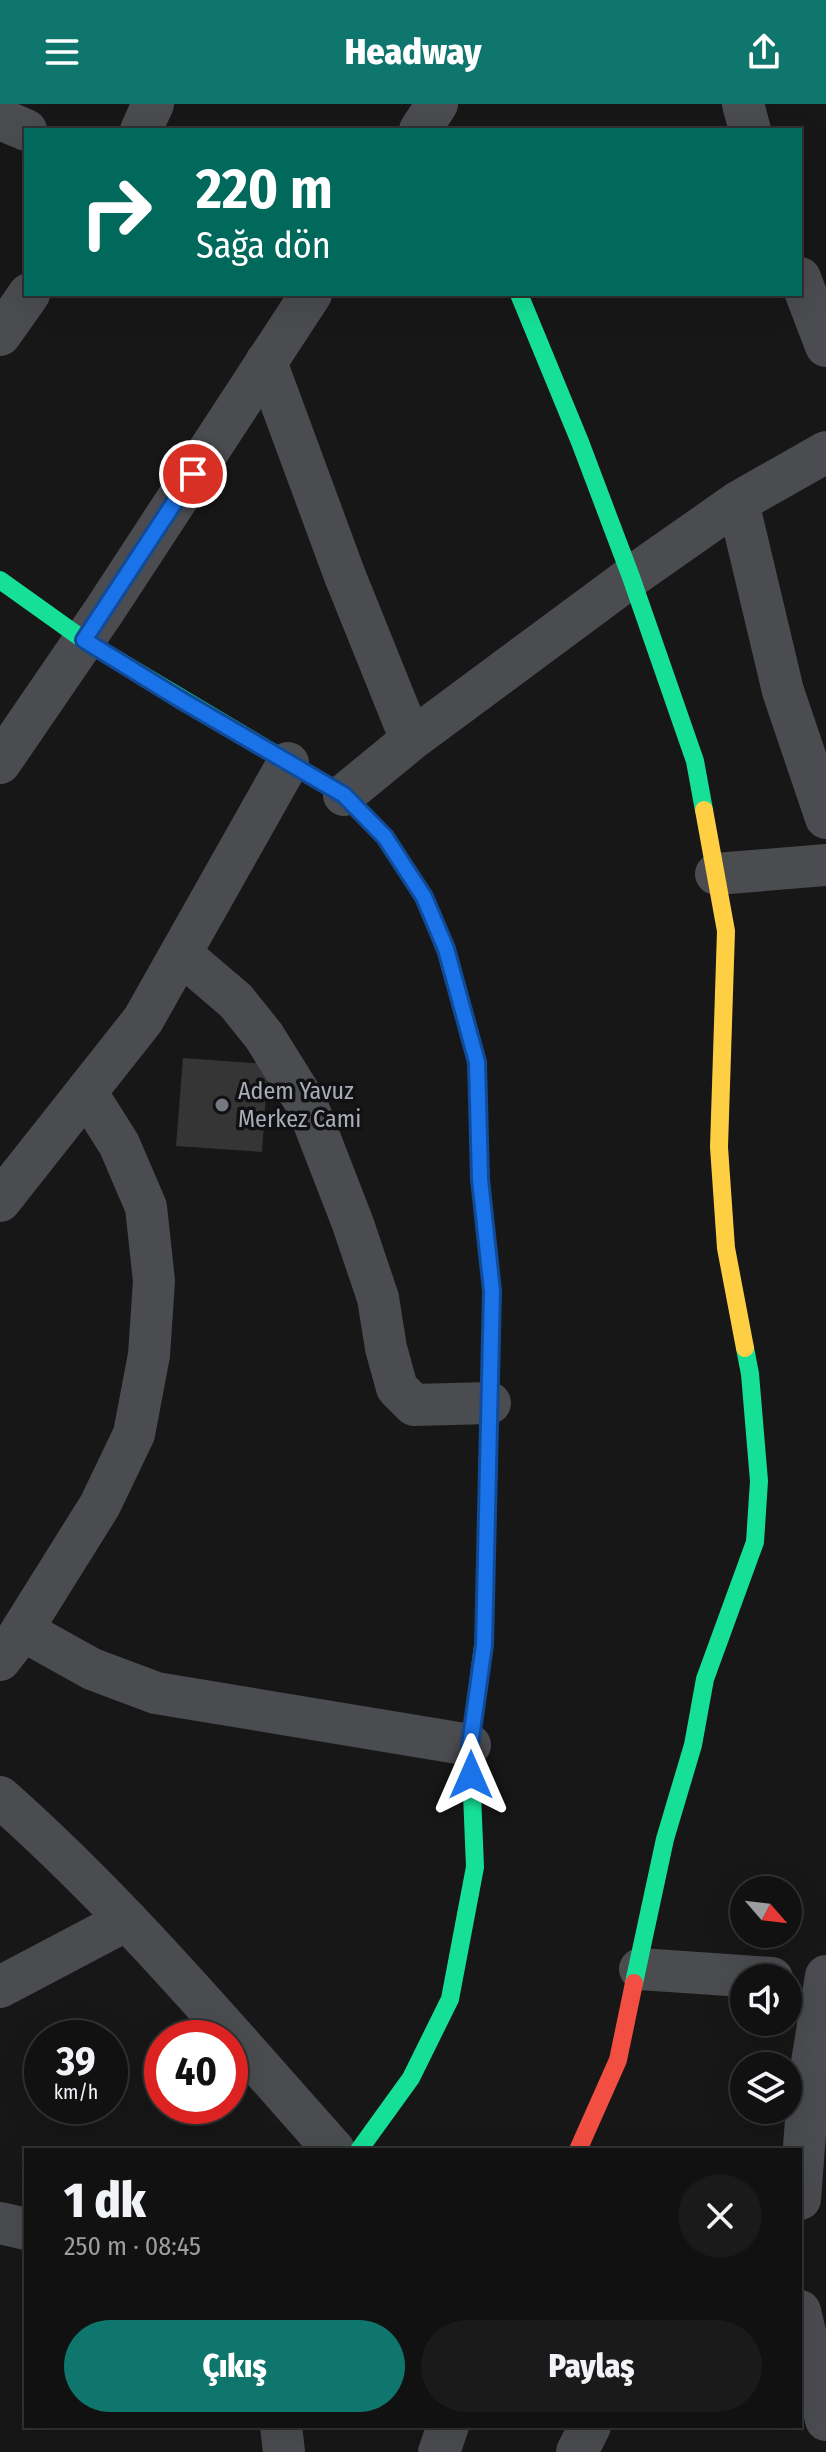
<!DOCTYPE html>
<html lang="tr">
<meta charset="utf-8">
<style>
:root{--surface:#111;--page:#1a1a1a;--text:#f1f3f6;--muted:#9c9d9f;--line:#303131;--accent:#0f766e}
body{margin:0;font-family:"Fira Sans Condensed",sans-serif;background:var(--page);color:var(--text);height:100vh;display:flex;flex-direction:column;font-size:30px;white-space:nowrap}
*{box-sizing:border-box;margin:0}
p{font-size:26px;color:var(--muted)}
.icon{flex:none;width:44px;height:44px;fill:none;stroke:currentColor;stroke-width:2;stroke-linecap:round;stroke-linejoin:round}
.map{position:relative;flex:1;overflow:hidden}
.sheet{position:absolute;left:24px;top:2044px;width:778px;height:280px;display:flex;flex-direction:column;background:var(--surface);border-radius:0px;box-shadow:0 8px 32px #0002,0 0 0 2px var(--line)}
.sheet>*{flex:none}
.banner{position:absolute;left:24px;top:24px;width:778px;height:168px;border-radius:0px;box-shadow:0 8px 32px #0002,0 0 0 2px var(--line);background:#00695c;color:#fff;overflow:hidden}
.needle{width:52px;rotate:118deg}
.fabs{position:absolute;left:730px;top:1772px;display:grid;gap:16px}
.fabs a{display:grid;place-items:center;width:72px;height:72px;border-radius:50%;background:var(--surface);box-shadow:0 8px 32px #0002,0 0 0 2px var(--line);font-size:40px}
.speed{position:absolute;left:24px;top:1916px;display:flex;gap:16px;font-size:40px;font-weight:700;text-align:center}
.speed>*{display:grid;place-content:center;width:104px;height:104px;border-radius:50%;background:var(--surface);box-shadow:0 8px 32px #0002,0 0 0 2px var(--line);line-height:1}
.speed small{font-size:20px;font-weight:400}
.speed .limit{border:12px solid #d22;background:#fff;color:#111}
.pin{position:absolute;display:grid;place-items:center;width:68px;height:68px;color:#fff;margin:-34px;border:4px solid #fff;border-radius:50%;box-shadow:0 2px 8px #0007}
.me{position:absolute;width:88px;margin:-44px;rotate:0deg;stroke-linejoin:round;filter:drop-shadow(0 0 6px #0008)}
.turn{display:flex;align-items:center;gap:28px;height:168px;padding:0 40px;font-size:36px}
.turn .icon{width:104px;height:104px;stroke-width:2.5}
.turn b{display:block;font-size:56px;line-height:68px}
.round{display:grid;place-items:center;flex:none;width:84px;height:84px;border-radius:42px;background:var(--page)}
.headline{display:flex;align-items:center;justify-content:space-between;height:136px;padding:0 40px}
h1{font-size:48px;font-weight:800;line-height:60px}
.action{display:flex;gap:16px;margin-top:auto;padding:16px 40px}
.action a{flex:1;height:92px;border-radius:48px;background:var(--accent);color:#fff;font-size:32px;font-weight:800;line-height:92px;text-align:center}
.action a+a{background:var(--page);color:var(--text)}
header{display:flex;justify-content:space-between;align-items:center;height:104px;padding:0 40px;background:var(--accent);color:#fff;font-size:36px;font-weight:800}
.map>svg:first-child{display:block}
</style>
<header><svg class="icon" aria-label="menu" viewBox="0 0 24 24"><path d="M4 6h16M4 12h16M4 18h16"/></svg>Headway<svg class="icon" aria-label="share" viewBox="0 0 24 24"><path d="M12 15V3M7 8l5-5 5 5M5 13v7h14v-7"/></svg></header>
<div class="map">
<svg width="826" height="2348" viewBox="0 0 826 2348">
<rect width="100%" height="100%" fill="#171717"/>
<!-- building -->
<path fill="#353536" d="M183,954L268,960L262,1048L176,1042Z"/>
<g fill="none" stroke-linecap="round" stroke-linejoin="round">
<!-- street -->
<path stroke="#4b4c50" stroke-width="42" d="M743,0L750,26
M0,15L26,26
M141,26L153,0
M420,26L437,0
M800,174L826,242
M0,231L29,190
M266,258L345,472L411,636
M738,398L783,587L826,714
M0,659L104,507L311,190
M344,691L411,636L631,473L738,398L826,348
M716,770L826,761
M181,850L236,897L264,932L307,1001L353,1120L378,1194L386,1244L397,1284L414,1301L490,1299
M0,1097L143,916L288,659
M22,1526L92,1565L156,1589L470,1641
M0,1556L17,1534L100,1401L134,1330L149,1251L154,1177L146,1103L119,1040L86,988
M0,1693C122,1801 226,1925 334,2046
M640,1865L772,1874
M0,1883L127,1816
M800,2095L809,1977L826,1872
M0,2119L26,2125
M800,2207L826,2316
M281,2322L284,2348
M439,2348L448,2322
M577,2348L590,2322"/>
<!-- fast -->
<path stroke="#16e098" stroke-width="18" d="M519,190L580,338L631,473L695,657L704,706
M0,476L84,536L344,691L385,733L424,793L447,850
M634,1879L665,1735L693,1641L705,1575L755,1438L759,1377L750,1270L745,1244
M359,2046L411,1974L450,1895L475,1763L470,1641L484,1535"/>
<!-- slow -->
<path stroke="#ffcf43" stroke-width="18" d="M704,706L726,827L719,1043L726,1144L745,1244
M447,850L477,958L480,1075L492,1187L484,1535"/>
<!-- jam -->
<path stroke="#f24e42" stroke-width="18" d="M578,2046L618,1956L634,1879"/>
</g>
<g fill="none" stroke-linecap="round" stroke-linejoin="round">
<defs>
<path id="route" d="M193,370L84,536L178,594L344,691L385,733L424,793L446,845L477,958L480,1075L492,1187L484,1541L470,1641L471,1671"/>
</defs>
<!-- route casing -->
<use href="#route" stroke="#114b97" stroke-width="20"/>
<!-- route -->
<use href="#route" stroke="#1a73e8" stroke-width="14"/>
</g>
<!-- markers -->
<circle fill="#757880" stroke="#111113" stroke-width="3" cx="222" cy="1001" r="8"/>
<g text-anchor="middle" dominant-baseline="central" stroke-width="7" stroke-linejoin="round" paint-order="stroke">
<!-- poi labels -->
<g font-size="24" fill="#a8adb8" stroke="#111113" text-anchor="start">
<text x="238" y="987">Adem Yavuz<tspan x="238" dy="28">Merkez Cami</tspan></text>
</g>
</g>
</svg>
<div class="fabs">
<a><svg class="needle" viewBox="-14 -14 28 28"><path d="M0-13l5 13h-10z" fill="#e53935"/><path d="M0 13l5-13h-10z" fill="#9c9d9f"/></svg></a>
<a><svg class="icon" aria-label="sound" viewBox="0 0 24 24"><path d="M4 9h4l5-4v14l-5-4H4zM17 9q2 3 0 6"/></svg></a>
<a><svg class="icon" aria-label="layers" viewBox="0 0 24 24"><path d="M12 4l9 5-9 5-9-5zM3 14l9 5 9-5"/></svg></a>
</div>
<div class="speed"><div>39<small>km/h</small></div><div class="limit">40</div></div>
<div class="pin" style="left:193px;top:370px;background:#d93025"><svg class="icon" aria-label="arrive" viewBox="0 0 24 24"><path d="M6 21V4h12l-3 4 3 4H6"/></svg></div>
<svg class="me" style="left:471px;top:1671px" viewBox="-20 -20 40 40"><path d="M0-17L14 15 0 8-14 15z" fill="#1a73e8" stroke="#fff" stroke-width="4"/></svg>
<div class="banner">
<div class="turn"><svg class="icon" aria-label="right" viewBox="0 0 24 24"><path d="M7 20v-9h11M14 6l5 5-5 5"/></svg><div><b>220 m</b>Sağa dön</div></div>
</div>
<section class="sheet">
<div class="headline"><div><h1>1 dk</h1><p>250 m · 08:45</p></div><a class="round"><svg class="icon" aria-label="close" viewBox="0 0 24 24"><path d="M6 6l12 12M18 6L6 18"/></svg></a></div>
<div class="action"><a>Çıkış</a><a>Paylaş</a></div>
</section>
</div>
